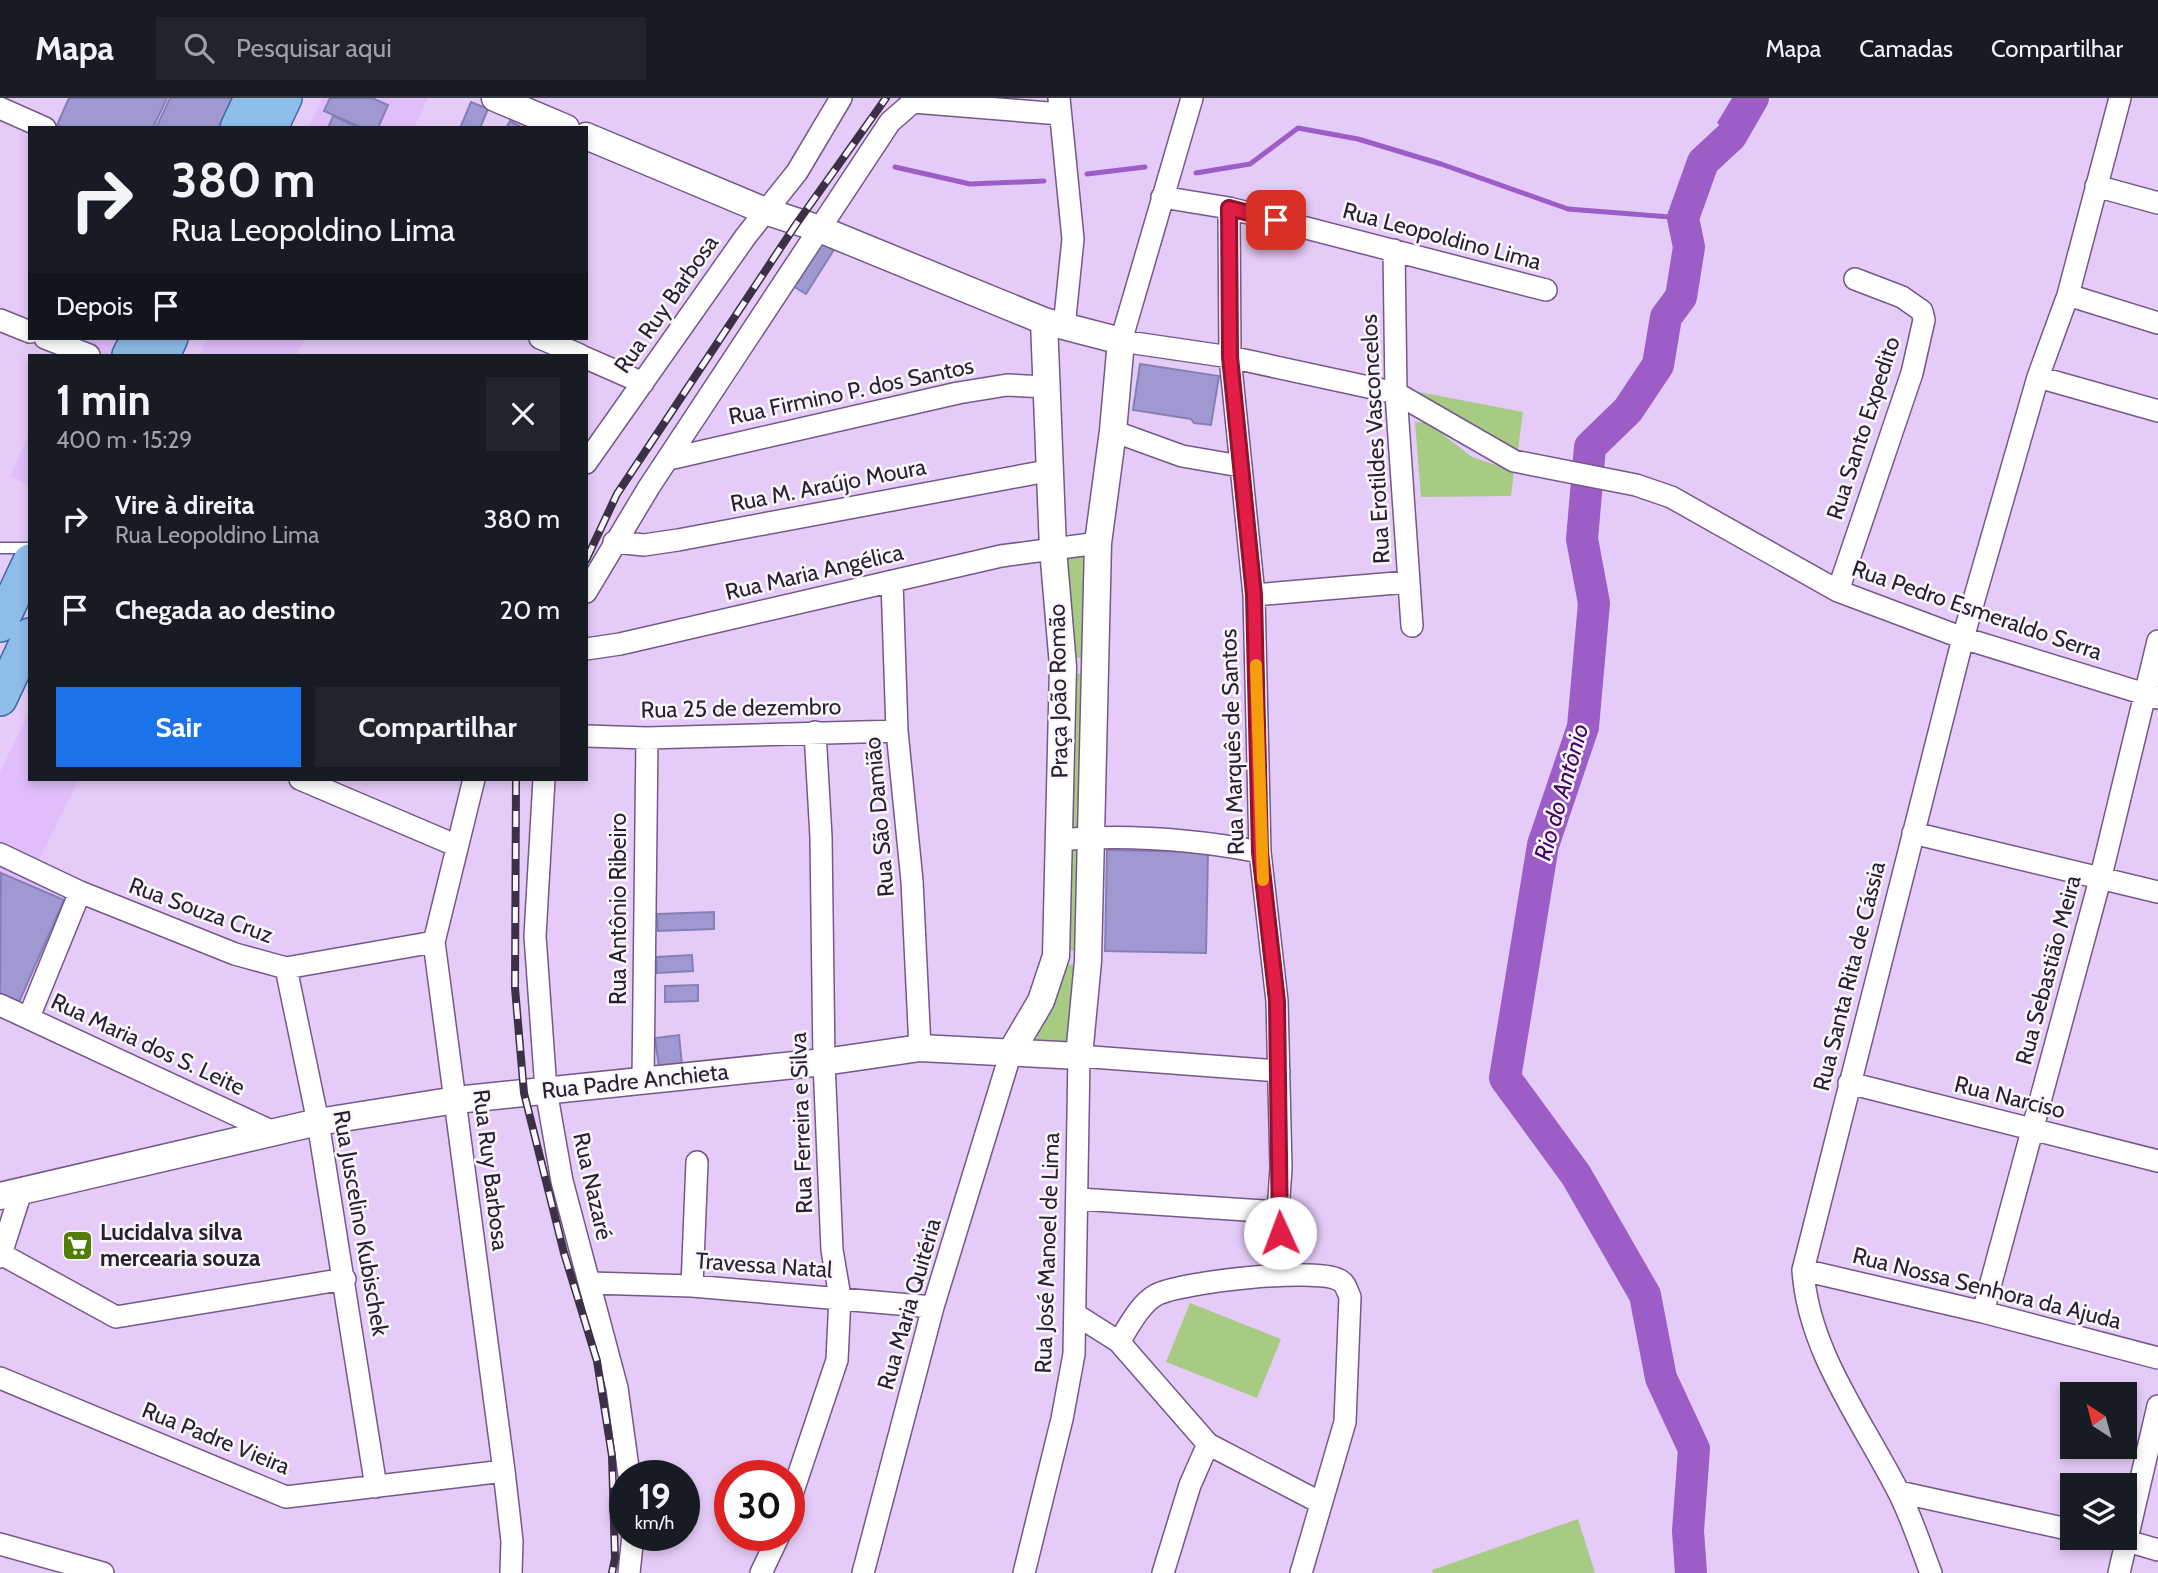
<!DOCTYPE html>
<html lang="pt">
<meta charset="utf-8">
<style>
:root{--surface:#171b24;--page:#20242c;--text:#f1f3f6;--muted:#9ea1a6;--line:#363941;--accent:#1a73e8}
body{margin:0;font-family:Cabin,sans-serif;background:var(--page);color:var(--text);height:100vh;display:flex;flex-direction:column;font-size:26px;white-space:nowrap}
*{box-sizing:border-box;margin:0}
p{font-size:23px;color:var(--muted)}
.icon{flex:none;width:38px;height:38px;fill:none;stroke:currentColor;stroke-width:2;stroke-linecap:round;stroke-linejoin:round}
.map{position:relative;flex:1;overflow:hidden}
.drawer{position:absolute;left:28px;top:256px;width:560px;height:427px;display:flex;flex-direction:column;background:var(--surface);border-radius:0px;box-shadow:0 4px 10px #0003}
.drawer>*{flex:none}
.top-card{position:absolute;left:28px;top:28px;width:560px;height:214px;border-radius:0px;box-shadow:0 4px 10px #0003;background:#171b24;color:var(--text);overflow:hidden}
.needle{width:46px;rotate:324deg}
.fabs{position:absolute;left:2060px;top:1284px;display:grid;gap:14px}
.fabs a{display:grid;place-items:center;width:77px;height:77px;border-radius:0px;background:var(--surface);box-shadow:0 4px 10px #0003;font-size:35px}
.speed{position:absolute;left:609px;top:1362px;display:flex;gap:14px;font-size:35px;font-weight:700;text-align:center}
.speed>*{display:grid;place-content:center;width:91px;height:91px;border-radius:50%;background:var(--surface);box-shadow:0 4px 10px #0003;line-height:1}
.speed small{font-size:18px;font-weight:400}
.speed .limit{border:10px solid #d22;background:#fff;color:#111}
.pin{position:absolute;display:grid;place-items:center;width:60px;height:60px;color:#fff;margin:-30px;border-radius:14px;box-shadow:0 4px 10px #0006}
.me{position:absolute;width:77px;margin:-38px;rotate:358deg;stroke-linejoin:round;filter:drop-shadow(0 0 5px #0008)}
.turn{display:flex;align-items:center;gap:24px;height:147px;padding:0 28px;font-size:32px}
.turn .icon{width:91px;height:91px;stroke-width:2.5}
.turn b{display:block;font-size:49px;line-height:60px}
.then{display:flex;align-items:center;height:66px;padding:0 28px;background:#0003;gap:14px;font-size:26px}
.round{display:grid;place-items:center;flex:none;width:74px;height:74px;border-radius:0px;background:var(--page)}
.head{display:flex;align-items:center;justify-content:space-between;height:119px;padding:0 28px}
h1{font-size:42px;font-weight:700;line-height:52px}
.button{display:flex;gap:14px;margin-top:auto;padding:14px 28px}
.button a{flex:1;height:80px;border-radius:0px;background:var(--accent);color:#fff;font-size:28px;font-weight:700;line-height:80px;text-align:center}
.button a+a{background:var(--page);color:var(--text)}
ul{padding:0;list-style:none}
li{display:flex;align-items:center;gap:21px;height:91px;padding:0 28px}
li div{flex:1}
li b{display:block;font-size:26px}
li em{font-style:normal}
header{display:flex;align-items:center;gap:42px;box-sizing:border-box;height:98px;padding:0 35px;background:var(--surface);border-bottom:2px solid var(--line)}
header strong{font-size:33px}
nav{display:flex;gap:38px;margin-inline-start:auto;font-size:24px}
.search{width:490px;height:63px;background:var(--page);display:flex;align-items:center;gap:18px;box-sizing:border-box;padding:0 24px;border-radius:0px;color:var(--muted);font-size:26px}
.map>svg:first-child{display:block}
</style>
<header>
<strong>Mapa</strong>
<div class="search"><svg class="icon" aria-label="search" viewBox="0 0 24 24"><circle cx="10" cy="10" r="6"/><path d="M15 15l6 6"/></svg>Pesquisar aqui</div>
<nav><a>Mapa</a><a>Camadas</a><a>Compartilhar</a></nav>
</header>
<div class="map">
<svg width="2158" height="1475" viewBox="0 0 2158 1475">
<rect width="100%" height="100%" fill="#e5ccf8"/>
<!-- built -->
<path fill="#e0befb" d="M322,0H428L414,30H308Z
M71,240H135L126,257H63Z
M208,240H306L297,257H199Z
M30,333V387L10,379Z
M30,612V681H79L29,782L65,800L20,909L0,901V674Z"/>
<!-- green -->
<path fill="#a7cb83" d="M1414,293L1523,314L1517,359L1414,298Z
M1415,324L1428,325L1472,359L1514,373L1511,398L1421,399Z
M1063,454L1093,455L1087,561L1067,558Z
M1069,576H1089L1085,731L1067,732Z
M1082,747L1080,852L1066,853V751Z
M1079,866L1070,947L1036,942L1064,867Z
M1190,1205L1281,1241L1257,1300L1166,1264Z
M1578,1421L1595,1475H1433L1432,1472Z"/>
<!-- water -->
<path fill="#9c5dc7" d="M1732,0H1768L1743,44L1717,25Z"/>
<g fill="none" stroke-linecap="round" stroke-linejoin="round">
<!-- stream -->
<path stroke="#9c5dc7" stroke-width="5" d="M895,69L970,86L1044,83
M1196,75L1250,66L1298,30L1358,41L1441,66L1568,111L1683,120
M1087,76L1145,69"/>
<!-- river -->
<path stroke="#9c5dc7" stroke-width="32" d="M1691,1475L1688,1433L1694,1351L1661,1280L1645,1197L1576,1077L1505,980L1543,747L1583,629L1594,505L1582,441L1590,349L1628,312L1658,267L1666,219L1681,199L1689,149L1683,120L1703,64L1731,38L1753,0"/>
</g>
<!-- building -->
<path fill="#a099d1" stroke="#867fb5" stroke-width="2" d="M69,0H167L153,30H64L57,27Z
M170,0H244L230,30H156Z
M330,0H372L388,7L378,30H363L324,13Z
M471,4L488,11L480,30H460Z
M333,18L360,30H328Z
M510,23L523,30H506Z
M819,141L835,150L806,196L791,187Z
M1140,266L1219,278L1211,327L1194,325L1191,321L1133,312Z
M1107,752L1208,754L1206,855L1105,853Z
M1,775L64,802L19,904L0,896Z
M714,814V831L658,833L657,816Z
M692,857L693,873L657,875L656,859Z
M698,887V903L665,904V888Z
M679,937L682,967L659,970L655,940Z"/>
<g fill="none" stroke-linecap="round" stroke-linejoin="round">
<defs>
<path id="service" d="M0,450H30"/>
<path id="minor" d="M1059,0L1073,141L1064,229
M1192,0L1121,243L1230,259L1396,295L1514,363L1636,387L1671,399L1838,493L1963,540L2158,600
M0,10L45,30
M2096,88L2158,105
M1162,99L1229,110L1546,192
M1229,110L1230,259L1254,497L1260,754L1277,903L1281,1070L1278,1114L1284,1177
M1394,152L1396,295L1412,528
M2068,197L2158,225
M0,222L30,234
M45,240L89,257
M540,240L580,257
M586,260L643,285
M2038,279L2158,313
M1113,333L1182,358L1240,368
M669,361L958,295L1007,287L1046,289
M586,365L746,138L797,74L841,0
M614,444L644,447L678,442L1052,372
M892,483L897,633L912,783L920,950
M1838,493L1912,275L1924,222L1922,213L1902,199L1855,181
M586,494L649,389L890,24L913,4L1060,16
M1254,497L1408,484
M586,551L620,546L1001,458L1098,445
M586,638L647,640L897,633
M300,681L455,747
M474,681L434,844L504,1373L512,1443L511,1475
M544,681L535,838L546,992L562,1083L617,1290L629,1377
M1913,735L2158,794
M1058,742C1127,736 1192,741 1260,754
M0,756L80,794L235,856L286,870L434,844
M286,870L318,1024L376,1389
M0,907L273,1034
M29,919L80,794
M643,983L647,640
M1849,985L2158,1063
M1079,1101L1278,1114
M1,1156L116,1219L345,1181
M0,1159L21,1094
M1803,1172L1983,1214L2158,1260
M591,1185L692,1188L933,1209
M692,1188L697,1064
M1983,1214L2101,778L2158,543
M1075,1216L1119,1244L1208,1346L1321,1405
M1119,1244C1129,1228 1140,1206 1156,1197C1180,1184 1315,1169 1339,1182C1346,1185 1347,1193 1350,1199L1345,1324L1301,1475
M0,1280L286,1399L504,1373
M1899,1394L2072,1432
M789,1405L837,1262L840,1199L832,1152L824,964L821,739L815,634
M2117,1440L2158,1452
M0,1446L103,1475
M629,1475L633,1437
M761,1475L779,1437
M863,1475L933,1209L1011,954
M1024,1475L1062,1321L1074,1256L1079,958L1279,973
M1163,1475L1190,1387L1208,1346
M1931,1475C1920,1447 1911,1417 1897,1391C1861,1321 1808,1252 1803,1172L1963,540L2038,279L2068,197L2120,0
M2119,1475L2158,1308"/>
<path id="tertiary" d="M495,0L566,30
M1011,954L1041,903L1056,858L1063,568L1053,451L1044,223
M0,1098L318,1024L456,1002L824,964L920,950L1079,958L1088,863L1098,445L1113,333L1121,243L1044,223L817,130L765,113L586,38"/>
<path id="primary" d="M237,30L251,0
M271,30L285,0
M129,257L138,240
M163,257L171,240
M0,527L30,463
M0,601L30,537"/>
</defs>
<!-- service casing -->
<use href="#service" stroke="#745889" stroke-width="13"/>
<!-- minor casing -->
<use href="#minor" stroke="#745889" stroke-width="24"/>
<!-- tertiary casing -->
<use href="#tertiary" stroke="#745889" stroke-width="29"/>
<!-- primary casing -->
<use href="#primary" stroke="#3b69a0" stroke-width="36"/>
<!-- service -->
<use href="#service" stroke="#fff" stroke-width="10"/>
<!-- minor -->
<use href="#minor" stroke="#fff" stroke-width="21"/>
<!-- tertiary -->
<use href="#tertiary" stroke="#fff" stroke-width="26"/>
<!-- primary -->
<use href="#primary" stroke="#8fbde9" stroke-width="33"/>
<defs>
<path id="rail" d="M586,462L617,396L797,125L886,0
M516,681L515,890L524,995L564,1155L597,1263L612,1358L615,1460L612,1475"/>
</defs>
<!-- rail casing -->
<use href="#rail" stroke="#3d3046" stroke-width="8"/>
<!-- rail -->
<use href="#rail" stroke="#faf7fc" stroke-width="5" stroke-dasharray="16" stroke-linecap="butt"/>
</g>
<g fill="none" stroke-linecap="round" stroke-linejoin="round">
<defs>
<path id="route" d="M1276,122L1229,110L1230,259L1254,497L1260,754L1277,903L1280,1135"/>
</defs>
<!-- route casing -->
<use href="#route" stroke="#92132f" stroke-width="18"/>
<!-- route -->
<use href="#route" stroke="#e11d48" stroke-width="12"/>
<!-- slow -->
<path stroke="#f59e0b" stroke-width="12" d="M1256,567L1263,782"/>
</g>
<!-- icons -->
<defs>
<symbol id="supermarket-square" viewBox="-11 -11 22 22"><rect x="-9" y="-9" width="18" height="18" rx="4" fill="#517d01" stroke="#faf7fc"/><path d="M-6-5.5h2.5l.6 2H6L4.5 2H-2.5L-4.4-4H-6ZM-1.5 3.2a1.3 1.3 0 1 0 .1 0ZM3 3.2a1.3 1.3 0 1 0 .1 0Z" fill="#fff"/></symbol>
</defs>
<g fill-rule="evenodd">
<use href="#supermarket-square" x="60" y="1130" width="35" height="35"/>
</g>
<g text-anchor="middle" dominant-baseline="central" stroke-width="5" stroke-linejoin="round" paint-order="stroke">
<!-- street labels -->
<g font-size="23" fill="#2a1e32" stroke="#faf7fc">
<text transform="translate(1442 138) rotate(15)">Rua Leopoldino Lima</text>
<text transform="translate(666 206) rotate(-55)">Rua Ruy Barbosa</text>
<text transform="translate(851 293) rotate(-12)">Rua Firmino P. dos Santos</text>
<text transform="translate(1863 330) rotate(-72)">Rua Santo Expedito</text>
<text transform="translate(1375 341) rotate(-93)">Rua Erotildes Vasconcelos</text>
<text transform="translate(828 387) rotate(-11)">Rua M. Araújo Moura</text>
<text transform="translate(814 474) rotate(-13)">Rua Maria Angélica</text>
<text transform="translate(1977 512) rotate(19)">Rua Pedro Esmeraldo Serra</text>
<text transform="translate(1058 593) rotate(-91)">Praça João Romão</text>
<text transform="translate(741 610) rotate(-1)">Rua 25 de dezembro</text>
<text transform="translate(1232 644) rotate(-92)">Rua Marquês de Santos</text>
<text transform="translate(879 719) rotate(-95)">Rua São Damião</text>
<text transform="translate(618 811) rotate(-90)">Rua Antônio Ribeiro</text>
<text transform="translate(201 812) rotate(20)">Rua Souza Cruz</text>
<text transform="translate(2048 872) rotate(-75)">Rua Sebastião Meira</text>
<text transform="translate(1849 878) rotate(-76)">Rua Santa Rita de Cássia</text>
<text transform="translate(148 946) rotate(25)">Rua Maria dos S. Leite</text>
<text transform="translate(635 983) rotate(-6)">Rua Padre Anchieta</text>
<text transform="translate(2010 999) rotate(14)">Rua Narciso</text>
<text transform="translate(801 1025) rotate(-92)">Rua Ferreira e Silva</text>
<text transform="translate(491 1072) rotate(83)">Rua Ruy Barbosa</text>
<text transform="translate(593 1088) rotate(77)">Rua Nazaré</text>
<text transform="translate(361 1125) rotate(80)">Rua Juscelino Kubischek</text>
<text transform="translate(1047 1155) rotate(-88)">Rua José Manoel de Lima</text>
<text transform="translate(764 1167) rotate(4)">Travessa Natal</text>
<text transform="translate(1987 1190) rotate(14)">Rua Nossa Senhora da Ajuda</text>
<text transform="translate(909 1206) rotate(-74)">Rua Maria Quitéria</text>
<text transform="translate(216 1340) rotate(22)">Rua Padre Vieira</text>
</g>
<!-- poi labels -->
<g font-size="23" font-weight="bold" fill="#2a1e32" stroke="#faf7fc" text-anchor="start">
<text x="100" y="1134">Lucidalva silva<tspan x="100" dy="26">mercearia souza</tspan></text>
</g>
<!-- water labels -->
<g font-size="24" font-style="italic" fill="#470068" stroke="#faf7fc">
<text transform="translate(1561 694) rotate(-74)">Rio do Antônio</text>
</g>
</g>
</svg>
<div class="fabs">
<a><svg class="needle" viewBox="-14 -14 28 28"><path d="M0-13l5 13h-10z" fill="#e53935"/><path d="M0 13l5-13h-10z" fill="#9ea1a6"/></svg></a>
<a><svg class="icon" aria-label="layers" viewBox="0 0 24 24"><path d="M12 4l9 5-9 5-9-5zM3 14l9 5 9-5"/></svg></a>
</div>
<div class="speed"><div>19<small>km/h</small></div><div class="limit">30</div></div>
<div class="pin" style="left:1276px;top:122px;background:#d93025"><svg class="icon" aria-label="arrive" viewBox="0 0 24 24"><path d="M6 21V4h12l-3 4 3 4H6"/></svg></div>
<svg class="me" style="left:1280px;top:1135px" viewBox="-20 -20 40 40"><circle r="19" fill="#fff"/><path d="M0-13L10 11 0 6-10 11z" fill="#e11d48"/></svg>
<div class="top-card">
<div class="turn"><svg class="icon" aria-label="right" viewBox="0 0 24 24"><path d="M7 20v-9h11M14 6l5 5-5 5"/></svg><div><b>380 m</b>Rua Leopoldino Lima</div></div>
<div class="then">Depois<svg class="icon" aria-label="arrive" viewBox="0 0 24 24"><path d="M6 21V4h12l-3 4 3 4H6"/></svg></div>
</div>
<section class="drawer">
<div class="head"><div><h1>1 min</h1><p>400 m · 15:29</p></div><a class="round"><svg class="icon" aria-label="close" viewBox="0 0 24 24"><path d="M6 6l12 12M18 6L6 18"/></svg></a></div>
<ul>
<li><svg class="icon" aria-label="right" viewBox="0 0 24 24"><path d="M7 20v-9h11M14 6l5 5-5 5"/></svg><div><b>Vire à direita</b><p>Rua Leopoldino Lima</p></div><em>380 m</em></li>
<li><svg class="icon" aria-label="arrive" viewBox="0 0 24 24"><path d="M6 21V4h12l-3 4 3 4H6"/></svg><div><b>Chegada ao destino</b></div><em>20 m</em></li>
</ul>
<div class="button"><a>Sair</a><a>Compartilhar</a></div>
</section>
</div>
